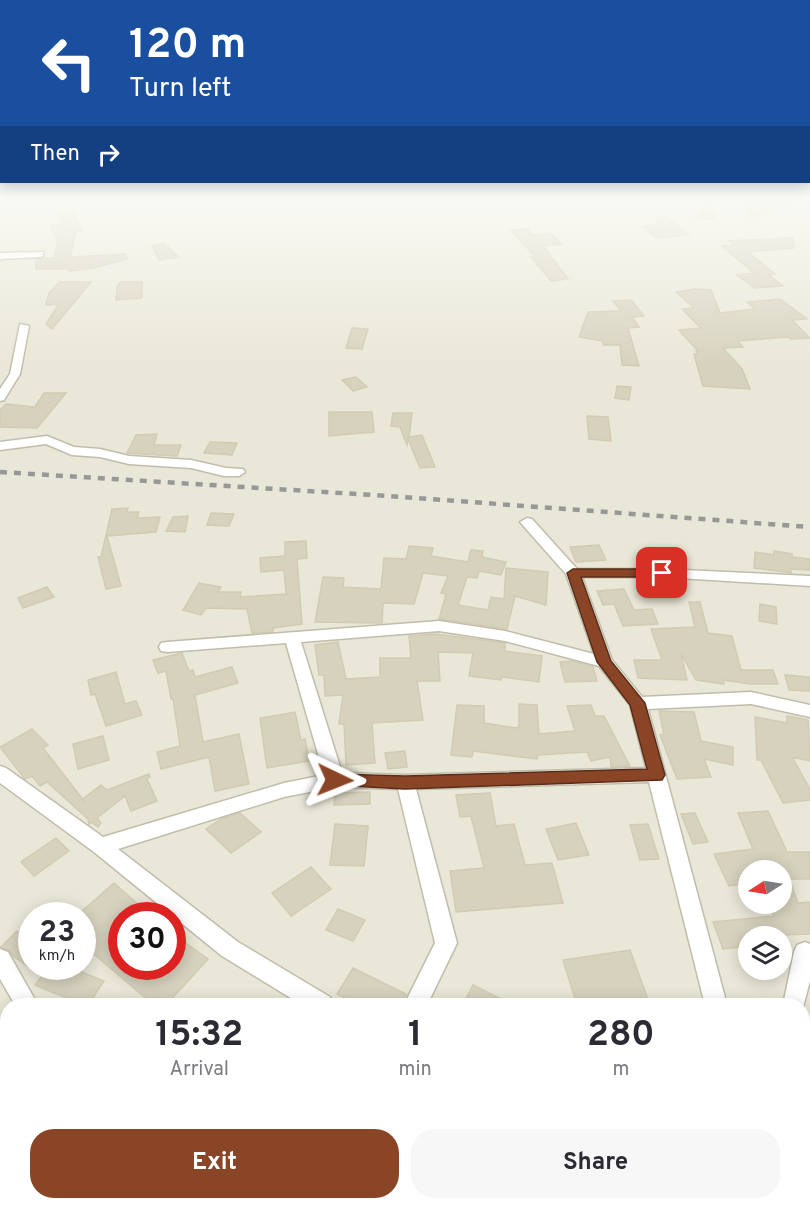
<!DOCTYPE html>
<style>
:root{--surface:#fff;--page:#f7f7f7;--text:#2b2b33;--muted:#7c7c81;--accent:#8a4526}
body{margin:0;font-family:Overpass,sans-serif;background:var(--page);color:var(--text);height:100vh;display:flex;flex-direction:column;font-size:22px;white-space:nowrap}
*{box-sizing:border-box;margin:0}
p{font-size:20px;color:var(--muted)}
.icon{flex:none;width:33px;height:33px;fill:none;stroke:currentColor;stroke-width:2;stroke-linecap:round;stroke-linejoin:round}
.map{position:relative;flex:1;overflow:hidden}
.panel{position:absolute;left:0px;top:998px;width:810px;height:212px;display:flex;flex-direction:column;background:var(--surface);border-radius:24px 24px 0 0;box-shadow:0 3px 15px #0003}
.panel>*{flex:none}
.guide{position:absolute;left:0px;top:0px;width:810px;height:183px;box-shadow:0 3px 15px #0003;background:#1a4fa0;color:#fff;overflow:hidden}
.needle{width:39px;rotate:258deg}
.tools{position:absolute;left:738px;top:860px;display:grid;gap:12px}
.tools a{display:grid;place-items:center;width:54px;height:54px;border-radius:50%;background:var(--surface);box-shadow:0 3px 15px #0003;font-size:30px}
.speed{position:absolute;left:18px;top:902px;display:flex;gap:12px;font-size:30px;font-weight:700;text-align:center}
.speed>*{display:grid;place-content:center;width:78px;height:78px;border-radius:50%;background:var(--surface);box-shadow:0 3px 15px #0003;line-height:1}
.speed small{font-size:15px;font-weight:400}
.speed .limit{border:9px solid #d22;background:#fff;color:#111}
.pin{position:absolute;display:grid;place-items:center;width:51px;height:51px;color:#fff;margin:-26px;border-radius:12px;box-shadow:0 3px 9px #0006}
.me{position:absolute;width:66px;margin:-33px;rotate:92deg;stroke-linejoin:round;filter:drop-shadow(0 0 4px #0008)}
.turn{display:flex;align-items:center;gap:21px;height:126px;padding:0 30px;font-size:27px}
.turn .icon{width:78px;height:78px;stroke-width:2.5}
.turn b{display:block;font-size:42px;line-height:51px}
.then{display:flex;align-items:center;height:57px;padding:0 30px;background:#0003;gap:12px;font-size:22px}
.eta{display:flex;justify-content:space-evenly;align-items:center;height:102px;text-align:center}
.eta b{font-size:36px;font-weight:700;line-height:42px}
.primary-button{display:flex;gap:12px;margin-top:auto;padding:12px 30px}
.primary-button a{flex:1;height:69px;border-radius:24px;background:var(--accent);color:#fff;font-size:24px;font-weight:700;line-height:69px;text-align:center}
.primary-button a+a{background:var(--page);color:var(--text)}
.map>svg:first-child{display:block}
</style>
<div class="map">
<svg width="810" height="1208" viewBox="0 0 810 1208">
<rect width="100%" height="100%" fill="#f5f3e9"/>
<!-- residential -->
<path fill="#e9e7d7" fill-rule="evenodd" d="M0,197H810V1208H0ZM748,870H782V903H748ZM32,915H82V966H32ZM122,915H172V966H122ZM748,936H782V969H748ZM8,1005H802V1202H8Z"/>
<!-- building -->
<path fill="#d7d2be" stroke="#d2cbb1" stroke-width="1.5" d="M745,197H804V198L750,218Z
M710,200L715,219L695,218Z
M73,213L83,231L76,232L70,257L126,254L127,259L94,268L69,271L71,269H36V259L54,258L58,241L51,226L63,224L59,215Z
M658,216L666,217L689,235L656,238L642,226L656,225Z
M528,229L533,235L550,233L562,244L543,246L568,279L551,281L531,257H535L511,230Z
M793,238L794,248L748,252L775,274L769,275L783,286L755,288L737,275L754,273L722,246L734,245L729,241Z
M164,243L179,257L159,260L152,246Z
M59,282H91L52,329L46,324L59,304L46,305L49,293Z
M120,282H142V298L116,300L117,288Z
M696,289L711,290L720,313L755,309L747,302L780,299L807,319L792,320L810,338L791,339L788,337L738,341L743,347L723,348L742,369L750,389L703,386L694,354H698L696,351H698L679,330L701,328L682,309L694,308L676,292Z
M631,300L644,316L632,317L639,327L628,328L639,366L622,365L620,345H603V341L579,337L588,312L621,311L613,301Z
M352,328L368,329L362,349L346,348Z
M356,377L367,387L353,391L342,380Z
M617,386L631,387L629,400L615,398Z
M44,393H66L37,428L0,427V410L6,404L35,407Z
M329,412H372L374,432L329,436Z
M393,413H412L409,437L422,435L435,467L420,468L408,439L407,445L400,427L391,426Z
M587,416L608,417L611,441L589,439Z
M157,434L154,445H181L177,456L127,453L136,435Z
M210,442L237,443L232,455L204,453Z
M128,508L127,512H139L137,518L160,517L156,532L107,536L121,586L106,589L98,557H101L112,509Z
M211,513L234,514L229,526L207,525Z
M188,516L185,532L166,531L173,517Z
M306,541L307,558L297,559L302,624L273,628V632L252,633L247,609L206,608L201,615L183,610L199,583L221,587L218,592H241L240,597L286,594L284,570L261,572L260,558L285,556V542Z
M599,545L606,560L576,562L570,547Z
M409,546L433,548L431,556L468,562L471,550L483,551L482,557L506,562L501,575L479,571L477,578L467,577L458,605L488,610L491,597L504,599L506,568L548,572L546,605L515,596L507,629L439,619L446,594L441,593L448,576L423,573L414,604L383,603L382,623L315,622L323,577L344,578L343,587L381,589L384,558L406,559Z
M655,549L673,550L676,567L658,566Z
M774,551L792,554V557L810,559V570L791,569V573L754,568L755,552L774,555Z
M47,587L54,597L23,608L18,598Z
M624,589L634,610L652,609L658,624L623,626L614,604L603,605L597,591Z
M689,602H700L708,633L732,636L741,670H773L778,684H750L723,680L724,684L696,680L681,654L687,680L638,678L634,660H662L651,629L695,627Z
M760,604L776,607L777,624L759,621Z
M435,634L505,643V651L542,656L539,682L502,677L501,680L469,676L473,653L438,652L440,681H417L423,720L372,723L375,763L346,765L344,724H339L343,695L325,696L324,675H319L315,645L338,642L346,679L380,677V658H411L409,636Z
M182,653L189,671L193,670L195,677L232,667L238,683L195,695L203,742L239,734L249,784L215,791L209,757L161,769L157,752L180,746L173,699H171L166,671L158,673L153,660Z
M573,661L593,667L597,681L565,682L560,662Z
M116,672L125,704L136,701L142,715L106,726L95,694L91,695L88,680Z
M785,675L810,677V691L789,690Z
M519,704L537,705L539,734L575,731L567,706L591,705L595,716H604L630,766L611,767L610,757L591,761L587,752L538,755L537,759L473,751L472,757L451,755L457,705L484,706V723L516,728L519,727Z
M659,711L694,712L701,741L733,747V765L704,759L711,777L677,779L660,735L664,734Z
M295,712L301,740L305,739L309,761L267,768L260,718Z
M787,716L808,720L810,761L792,757L810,789V800L783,803L761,760H757L755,717L787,723Z
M32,729L48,745L43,748L85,802L84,798L101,785L107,790L149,774L150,777L147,779L157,801L131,811L125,796L97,818L101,823L98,827L91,822L89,824L88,819L47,782L40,786L32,776L25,779L0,747Z
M103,736L109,760L78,769L73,744Z
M405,751L407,767L388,769L385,753Z
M370,792V804L334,805L335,793Z
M490,793L496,826L514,824L525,865L552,863L563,903L456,912L450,871L484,868L471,816L460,817L456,795Z
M768,811L787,852H810V879H789L798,903L810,902V934L748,936V946L723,949L713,922L774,916L768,903H782V870H748V883L729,886L714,854L753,849L738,813Z
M240,813L261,832L231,853L206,829L221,819Z
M695,813L708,842L693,844L681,814Z
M576,823L589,855L558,860L546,829Z
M335,824L368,826L364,866L330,865Z
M648,824L659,859L640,860L630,825Z
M56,838L69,851L34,876L21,862Z
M311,867L331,889L291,916L272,893Z
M114,883L150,915H122V966H172V948L180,939L208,959L166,1005H154L82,944V911Z
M338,909L365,920L353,941L326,930Z
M17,931L32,941V966H67L104,981L88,1005H83L35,985L42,976L13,956L9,950L1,947Z
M630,950L650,1005H577L563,960Z
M353,968L406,994L400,1005H359L337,994Z
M473,985L513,1005H463Z"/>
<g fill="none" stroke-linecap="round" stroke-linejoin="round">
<defs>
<path id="minor" d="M43,252V256L40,257L0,259V253Z
M20,324L29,326L20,374L4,400L0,401V389L10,374Z
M47,436L74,447L100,449L129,456L191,460L226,468L243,469L245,472L239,476H224L191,468L129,464L100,457L72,455L46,444L0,450V442Z
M527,518L532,519L577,569H662L810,576V586L662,577H582L612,660L642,697L751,692L810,705V717L751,704L648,709L727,1005H705L649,782L416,789L457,943L427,1005H404L435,943L398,789L335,787L284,797L118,849L238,942L330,997L333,1005H302L222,956L94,852L0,783V766L6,768L103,837L284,783L324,775L286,643L167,652L161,651L159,647L161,643L167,642L439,621L505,631L594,654L566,574L520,522ZM439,631L505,641L599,666L630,705L646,768L405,775L342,773L301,642Z
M805,942L810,944V981L802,1011V1005H783L794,952L797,945Z
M0,949L8,952L38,1005H15L0,979Z
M8,1018V1042L0,1045V1021Z
M802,1074H810V1098H802Z
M612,1202H644L647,1208H615Z
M771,1202H797L800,1208H774Z"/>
</defs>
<!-- minor casing -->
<use href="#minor" stroke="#c1bdab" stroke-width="3"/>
<!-- minor -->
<use href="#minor" fill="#fff" fill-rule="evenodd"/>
<!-- rail -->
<path stroke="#989898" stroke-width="4.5" stroke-dasharray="7 7" stroke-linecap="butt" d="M0,472L389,496L810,527"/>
</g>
<!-- sky -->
<linearGradient id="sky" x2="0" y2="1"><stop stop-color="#8dbaec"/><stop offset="0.54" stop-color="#fafaf5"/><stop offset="1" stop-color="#fafaf5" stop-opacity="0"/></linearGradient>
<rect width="810" height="366" fill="url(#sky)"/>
<!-- route -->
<path fill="#8a4526" stroke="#5a2d19" stroke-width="1.5" d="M573,569H662L669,573L662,577H581L611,661L645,703L665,775L662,780L405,789L330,785L327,780L330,776L335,774L405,776L647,769L630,705L597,662L567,573Z"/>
</svg>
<div class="tools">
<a><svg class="needle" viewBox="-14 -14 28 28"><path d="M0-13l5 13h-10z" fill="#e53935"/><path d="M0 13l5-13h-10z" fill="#7c7c81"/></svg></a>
<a><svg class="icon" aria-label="layers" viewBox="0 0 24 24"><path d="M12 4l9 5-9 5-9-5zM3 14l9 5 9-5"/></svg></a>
</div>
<div class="speed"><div>23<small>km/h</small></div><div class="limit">30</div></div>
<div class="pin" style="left:662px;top:573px;background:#d93025"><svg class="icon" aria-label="arrive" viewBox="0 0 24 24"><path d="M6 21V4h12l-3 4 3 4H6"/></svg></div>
<svg class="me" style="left:335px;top:780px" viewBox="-20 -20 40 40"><path d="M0-17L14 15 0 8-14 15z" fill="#8a4526" stroke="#fff" stroke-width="4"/></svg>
<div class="guide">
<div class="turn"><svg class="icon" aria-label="left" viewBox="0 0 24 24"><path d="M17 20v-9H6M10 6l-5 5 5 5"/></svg><div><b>120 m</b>Turn left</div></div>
<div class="then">Then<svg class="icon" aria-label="right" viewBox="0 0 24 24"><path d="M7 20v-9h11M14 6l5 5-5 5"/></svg></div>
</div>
<section class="panel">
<div class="eta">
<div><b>15:32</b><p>Arrival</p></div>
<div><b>1</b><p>min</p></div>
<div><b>280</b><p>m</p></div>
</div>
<div class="primary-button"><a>Exit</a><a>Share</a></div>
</section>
</div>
